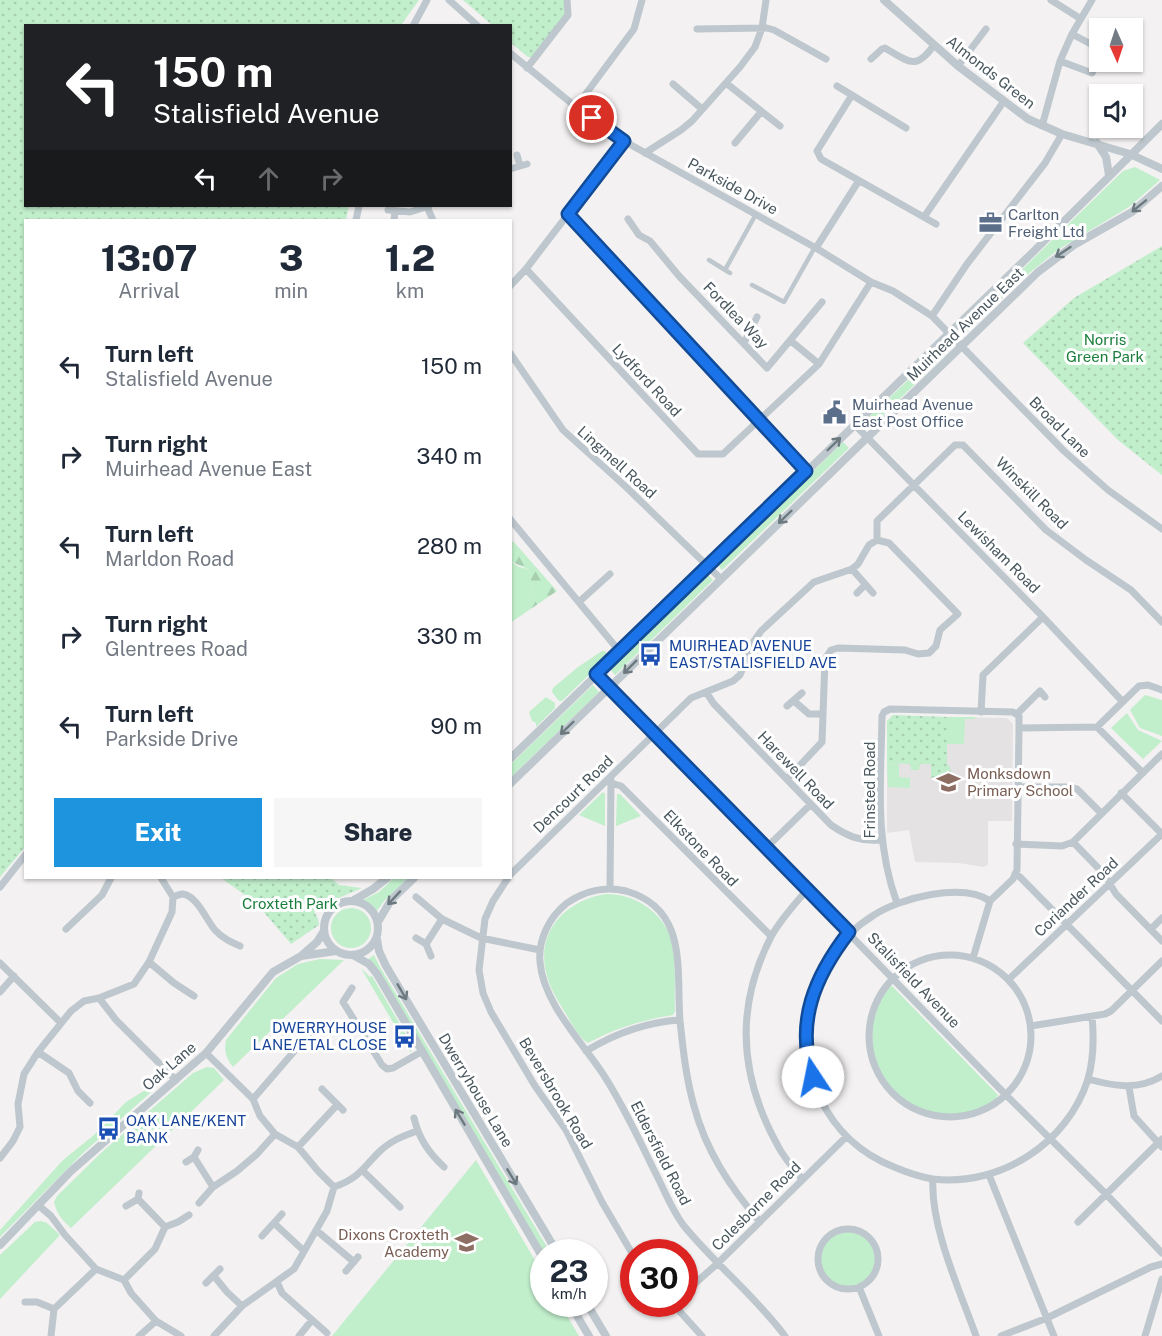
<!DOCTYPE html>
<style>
:root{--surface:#fff;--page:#f6f6f7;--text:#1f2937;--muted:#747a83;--accent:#1f94de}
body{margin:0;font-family:"Public Sans",sans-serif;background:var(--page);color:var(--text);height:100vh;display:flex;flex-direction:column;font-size:22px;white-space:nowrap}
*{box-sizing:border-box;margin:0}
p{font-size:20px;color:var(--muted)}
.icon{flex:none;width:33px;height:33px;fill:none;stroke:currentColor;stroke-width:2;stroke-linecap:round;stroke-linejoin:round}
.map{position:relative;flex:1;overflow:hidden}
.drawer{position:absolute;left:24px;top:219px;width:488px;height:660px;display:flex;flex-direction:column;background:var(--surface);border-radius:0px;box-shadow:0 2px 4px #0004}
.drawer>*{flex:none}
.top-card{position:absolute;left:24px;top:24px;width:488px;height:183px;border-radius:0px;box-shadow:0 2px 4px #0004;background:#202124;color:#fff;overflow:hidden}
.needle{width:39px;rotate:177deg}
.fabs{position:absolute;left:1089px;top:18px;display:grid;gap:12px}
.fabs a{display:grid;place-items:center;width:54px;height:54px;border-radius:0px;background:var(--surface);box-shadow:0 2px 4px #0004;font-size:30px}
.speed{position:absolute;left:530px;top:1239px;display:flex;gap:12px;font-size:30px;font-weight:700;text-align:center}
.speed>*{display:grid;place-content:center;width:78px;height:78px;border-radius:50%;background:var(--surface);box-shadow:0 2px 4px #0004;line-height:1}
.speed small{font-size:15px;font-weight:400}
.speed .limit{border:9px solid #d22;background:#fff;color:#111}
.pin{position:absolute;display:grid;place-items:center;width:51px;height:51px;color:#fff;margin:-26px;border:3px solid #fff;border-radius:50%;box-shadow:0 2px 6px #0007}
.me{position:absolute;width:66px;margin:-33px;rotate:349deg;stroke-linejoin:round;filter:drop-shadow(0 0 4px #0008)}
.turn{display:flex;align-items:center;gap:21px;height:126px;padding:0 30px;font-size:27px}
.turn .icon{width:78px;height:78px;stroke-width:2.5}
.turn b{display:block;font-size:42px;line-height:51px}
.lanes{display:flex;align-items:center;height:57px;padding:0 30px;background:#0003;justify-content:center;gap:30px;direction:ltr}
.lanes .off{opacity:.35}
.eta{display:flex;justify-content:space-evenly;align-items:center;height:102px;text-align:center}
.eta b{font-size:36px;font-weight:800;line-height:42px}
.cta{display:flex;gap:12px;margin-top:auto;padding:12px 30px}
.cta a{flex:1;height:69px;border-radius:0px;background:var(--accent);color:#fff;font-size:24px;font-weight:800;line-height:69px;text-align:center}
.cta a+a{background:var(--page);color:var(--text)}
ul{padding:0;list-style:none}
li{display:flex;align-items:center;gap:18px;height:90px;padding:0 30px}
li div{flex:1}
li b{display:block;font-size:22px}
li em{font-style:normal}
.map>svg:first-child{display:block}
</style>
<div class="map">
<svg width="1162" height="1336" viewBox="0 0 1162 1336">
<defs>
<pattern id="forest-firs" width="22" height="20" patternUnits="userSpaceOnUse" patternTransform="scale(1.5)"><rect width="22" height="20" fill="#c1eecb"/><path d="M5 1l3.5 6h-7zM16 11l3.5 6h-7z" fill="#a7ceb1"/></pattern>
<pattern id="park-dots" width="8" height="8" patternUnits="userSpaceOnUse" patternTransform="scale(1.5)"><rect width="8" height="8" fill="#c1eecb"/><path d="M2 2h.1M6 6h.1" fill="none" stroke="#a7ceb1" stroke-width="1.8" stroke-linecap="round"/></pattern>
</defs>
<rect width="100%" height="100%" fill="#f3f1f1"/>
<!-- education -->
<path fill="#e4e2e3" d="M893,716L1007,718L1013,724L1012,821H988V865L983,867L959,863L915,862L909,830L887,833V721Z"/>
<!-- green -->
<path fill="#c1eecb" d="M1135,167L1160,180L1129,207L1059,249L1028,274L966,332L963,327L1123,171Z
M944,346L949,351L875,423L868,418Z
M843,442L849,448L722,570L718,565Z
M510,561L519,567L528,569C534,585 532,597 523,612H510Z
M707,574L713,580L615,675L610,669Z
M602,651H606V655L597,665V667L562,701H559L552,692L553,688L578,667Z
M593,685L599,692L510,778V765Z
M1145,695L1162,700V736L1140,728L1130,710Z
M546,697L555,703V708L536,727V723L532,721L529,712Z
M1127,713L1138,730L1162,741L1143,759L1111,728Z
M947,717H975V719H965L964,744H947Z
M887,763L899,764V777L910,778V788L888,787Z
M603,792L605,794V826L579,815Z
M617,794H620L641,816L616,826Z
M394,878H408L385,900L376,912L363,900L379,892Z
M606,894C634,894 663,911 671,940C677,962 674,988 675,1011L673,1015C642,1020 616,1028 588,1043C578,1037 572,1024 566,1014C558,1001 549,987 546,972C536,930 567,900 606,894Z
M331 928a20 20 0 1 1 40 0a20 20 0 1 1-40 0Z
M374,955L380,967L550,1252L543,1253L368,959Z
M320,959L344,960L233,1067C226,1058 224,1051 226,1040L276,978L298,964Z
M361,968L370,977L372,976L412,1045L411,1053Z
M892,986L998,1095C995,1102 988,1106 981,1109C906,1142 840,1053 889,987Z
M207,1067L214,1068L224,1080L71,1228C62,1220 57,1214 54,1202L57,1196L102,1152L193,1073Z
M157,1070L161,1080L159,1085L82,1154L0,1237V1230L63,1160L94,1135L126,1102L155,1084Z
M476,1160L543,1274V1304H560L579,1336H332Z
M41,1221L47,1223L60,1235L0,1299V1255L35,1222Z
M821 1259a27 27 0 1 1 54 0a27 27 0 1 1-54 0Z"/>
<!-- forest -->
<path fill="url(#forest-firs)" d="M513,541L557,591L510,623V612L523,611C532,597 534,585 528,569L510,561V544Z"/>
<!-- park -->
<path fill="url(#park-dots)" d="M0,0H419L401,25L26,26V206H349L346,220H26V846L0,877Z
M463,0H565L566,14L533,57H528L510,42V26L492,25Z
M1162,246V475L1118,440L1023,343L1074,298Z
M893,715L947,717V765H949L952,775L931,778V764H920L919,770H911L910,764L887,763V721Z
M221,878H331L339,885L362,888L327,903L323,901L315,907L314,911L318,919L319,925L291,944L256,903Z"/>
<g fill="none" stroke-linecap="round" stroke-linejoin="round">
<!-- pedestrian -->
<path stroke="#bdc7cd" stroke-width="4.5" d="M709,260L730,273
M725,270L756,214
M752,285L784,302L815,247"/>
<!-- minor -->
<path stroke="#bdc7cd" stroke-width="7" d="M449,0L478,26
M1051,0L1081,19
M413,26L427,0
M697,29L767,28L774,30L826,59
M1072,34L1100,49
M510,53L576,107L624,141L816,248L871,282L893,291L932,316L1064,451L1108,490L1162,529
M871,59L882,49L885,48C909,62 916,71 934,45
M1060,61L1092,73L1100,56
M958,66L986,29
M527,68L568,15L567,0
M726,83L780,126
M673,84L702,109
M837,86L906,128
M852,95L817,151L821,159L936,224
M576,107L634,29L642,0
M1042,126L1060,61L1072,34L1092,0
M735,143L761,112
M645,153L681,130L692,121L740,67L755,47L762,28L766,0
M517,155L520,166
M510,169L527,164
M427,207L433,220
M388,210L410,212L429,206
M568,214L806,471
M924,217L1004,101
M628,219L639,235L650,241L679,276L767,368L822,302
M356,220L359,206
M394,220L395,211
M816,248L858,182
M526,269L698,454H723L819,364L871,282
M510,286L526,269L624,141
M932,316L967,264L1045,163L1062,134
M791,341L819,364
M744,343L757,317
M510,353L563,430L625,486L721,579
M854,424L1043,617L1123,702
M510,519L620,652
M852,569L873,593
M857,593L865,585
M580,601L610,574
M596,674L1006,1095L1106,1194L1162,1253
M706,692L714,704L831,825C847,836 861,842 881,840
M794,701L809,714H823
M787,706L802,693
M981,712L983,675L1043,617
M1017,714L1040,691L1045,697
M1019,728L1097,727
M1143,773L1097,727L1139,686L1148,685L1162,690
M787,779L822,742L825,659L831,650L838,648L905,650L918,654L929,653L936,646L940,630L958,614L889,543L877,540
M611,783L621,786L771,936
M1018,787H1071L1077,789L1101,813
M1073,842L1103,873L1116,894L1162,941
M1016,844L1062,846L1073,842L1162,754
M766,848L810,805
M1015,874L1020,877L1162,1021
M510,875L691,698L733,681L740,675L754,641L761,631L814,582L852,569L858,564L869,545L877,540V521L955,445H963L1046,530L1086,560L1131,590L1162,622
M508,878L493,901L485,919L479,970L483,993L491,1012L535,1086L566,1130L602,1202L633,1255
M0,887L26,854
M610,888L611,780
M173,897C176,896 179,894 183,894C197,896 207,921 215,930C222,938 231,942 240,946
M416,897L442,919L481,938L540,950
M990,901C962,882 900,898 874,915C836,939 816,970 809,1014C803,1043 808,1071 820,1098C835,1130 861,1154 894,1167C906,1172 920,1177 933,1179C1000,1187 1068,1143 1088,1079C1094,1058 1094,1037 1092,1016
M897,903C874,840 881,782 882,716L884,712L890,709L1013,712L1019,716V728L1017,870L1013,879L990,901L973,958
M66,929L102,895L111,878
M1151,929L1162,918
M416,938L426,944L442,919
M426,944L431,956
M869 1036a81 81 0 1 1 162 0a81 81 0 1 1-162 0Z
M149,962L174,983L194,996
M0,963L61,1023
M1009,979L1162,834L1121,793
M352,988L343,1002L382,1065L387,1069L393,1068L421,1052
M0,992L14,976
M99,998L116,1020L176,1080
M1031,1026L1105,1014L1111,1011L1162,961
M586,1051C616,1033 646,1022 680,1020
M38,1052L69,1073L78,1091L90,1103
M206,1053L253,1099L260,1116L275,1134L298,1147L318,1171L334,1187C359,1178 362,1169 379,1152C390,1141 403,1136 417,1131
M1088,1079C1113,1086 1138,1091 1162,1076
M1129,1087L1134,1116L1162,1147
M322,1089L343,1110
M253,1099L310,1033
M414,1118C419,1139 429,1153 444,1167
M298,1147L337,1105
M194,1157L213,1187
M0,1158L13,1141L20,1127L18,1104L24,1074L38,1052L71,1011L84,1001L99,998L134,984L149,962L172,912L173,897L161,878
M186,1162L194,1157L198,1150
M363,1171L400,1207
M989,1175L1054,1336
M802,1179C794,1169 784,1158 778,1146C740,1078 734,1008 771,937C780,920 794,905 807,890
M933,1179C930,1226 960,1291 976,1336
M138,1199L165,1227
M199,1203L213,1187L237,1171L257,1154L275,1134
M38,1205L51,1216L65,1235L96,1269L124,1280L131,1293L156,1321L181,1336
M126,1206L138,1199L139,1193
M760,1222C730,1187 706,1151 694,1106C686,1078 683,1049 680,1021C676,970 689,909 626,891C605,886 584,891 567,903C549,917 538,940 540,962C543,1002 581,1041 603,1074C624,1106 640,1142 657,1176C665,1192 673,1212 684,1226C716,1265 755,1296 785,1336
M1078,1222L1162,1139
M274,1223L304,1251
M818 1259a30 30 0 1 1 60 0a30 30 0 1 1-60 0Z
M316,1230L354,1262
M262,1236L282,1214
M346,1271L358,1257
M214,1276L227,1292L242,1306
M124,1280L155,1249L165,1227L178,1222L189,1215
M277,1282L282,1293L327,1333
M206,1283L220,1269
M859,1287L879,1336
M684,1293L717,1264L846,1137
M25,1302H37L54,1309
M673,1304L702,1336
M51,1336L54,1309L96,1269
M139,1336L156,1321
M214,1336L242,1306L294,1269L327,1211L334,1187
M299,1336L312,1320
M1001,1336L1047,1318L1151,1267L1162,1264
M1145,1336L1162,1279"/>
<!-- tertiary -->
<path stroke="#bdc7cd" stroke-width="8" d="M884,0L958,66L1028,119L1062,134L1130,154L1162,169
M1097,143L1106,157L1109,175
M510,759L1032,253L1162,124
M510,784L1038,272L1074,245L1132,212L1162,186
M354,900L373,889L387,878
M324 928a27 27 0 1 1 54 0a27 27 0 1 1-54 0Z
M378,922L391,900L414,878
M377,939L379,951L386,966L557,1252
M353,955L369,964L377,974L543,1258
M301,956L317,942L324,931
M0,1245L71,1171L206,1053L273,972L301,956L336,951
M570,1304L589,1336
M587,1304L606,1336"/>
</g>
<!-- one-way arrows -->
<defs><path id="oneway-shaft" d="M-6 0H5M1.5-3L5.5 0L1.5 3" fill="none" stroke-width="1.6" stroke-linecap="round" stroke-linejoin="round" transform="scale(1.5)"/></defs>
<g stroke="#6c797f">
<use href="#oneway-shaft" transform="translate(1139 206) rotate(141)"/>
<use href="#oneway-shaft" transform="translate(1063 252) rotate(146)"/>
<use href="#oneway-shaft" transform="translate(834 444) rotate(-44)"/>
<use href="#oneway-shaft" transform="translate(785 517) rotate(136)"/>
<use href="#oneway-shaft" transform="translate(630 667) rotate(135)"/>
<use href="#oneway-shaft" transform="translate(567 728) rotate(136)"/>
<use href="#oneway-shaft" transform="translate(394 898) rotate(133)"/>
<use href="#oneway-shaft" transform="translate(402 992) rotate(60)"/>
<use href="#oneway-shaft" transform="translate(460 1117) rotate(-121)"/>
<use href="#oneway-shaft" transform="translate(512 1177) rotate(59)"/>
</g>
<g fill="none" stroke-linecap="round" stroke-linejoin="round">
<defs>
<path id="route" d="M592,118L624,141L568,214L806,471L596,674L849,932C815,976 795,1022 813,1077"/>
</defs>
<!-- route casing -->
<use href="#route" stroke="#114b97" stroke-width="15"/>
<!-- route -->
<use href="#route" stroke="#1a73e8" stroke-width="10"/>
</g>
<!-- icons -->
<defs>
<symbol id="office-bare" viewBox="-9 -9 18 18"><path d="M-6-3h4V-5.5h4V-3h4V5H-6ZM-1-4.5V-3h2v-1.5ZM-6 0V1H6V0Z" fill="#5c6f8a" stroke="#fff" stroke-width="2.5" paint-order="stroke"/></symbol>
<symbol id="civic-bare" viewBox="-9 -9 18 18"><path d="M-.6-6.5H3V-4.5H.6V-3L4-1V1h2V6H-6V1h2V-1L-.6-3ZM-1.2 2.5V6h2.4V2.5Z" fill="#5c6f8a" stroke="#fff" stroke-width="2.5" paint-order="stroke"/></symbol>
<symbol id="bus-bare" viewBox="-9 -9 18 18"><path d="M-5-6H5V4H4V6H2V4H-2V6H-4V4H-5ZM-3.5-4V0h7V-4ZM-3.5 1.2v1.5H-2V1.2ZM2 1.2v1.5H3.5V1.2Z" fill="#1a4fb4" stroke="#fff" stroke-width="2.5" paint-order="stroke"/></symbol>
<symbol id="school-bare" viewBox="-9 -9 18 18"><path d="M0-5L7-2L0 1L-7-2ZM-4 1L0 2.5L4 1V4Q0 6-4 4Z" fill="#8d6e63" stroke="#fff" stroke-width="2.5" paint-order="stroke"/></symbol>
</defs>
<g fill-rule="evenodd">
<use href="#office-bare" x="974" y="206" width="33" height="33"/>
<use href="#civic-bare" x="818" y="396" width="33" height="33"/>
<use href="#bus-bare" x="634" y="638" width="33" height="33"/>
<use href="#school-bare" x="932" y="766" width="33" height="33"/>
<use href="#bus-bare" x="388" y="1020" width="33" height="33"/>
<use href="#bus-bare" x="92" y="1112" width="33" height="33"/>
<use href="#school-bare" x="450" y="1226" width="33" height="33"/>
</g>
<g text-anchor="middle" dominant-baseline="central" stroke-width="6" stroke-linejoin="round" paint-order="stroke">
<!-- street labels -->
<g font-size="15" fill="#49575e" stroke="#fff">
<text transform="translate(991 72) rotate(38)">Almonds Green</text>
<text transform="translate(733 186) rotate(29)">Parkside Drive</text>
<text transform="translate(736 315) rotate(46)">Fordlea Way</text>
<text transform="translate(965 324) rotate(-44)">Muirhead Avenue East</text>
<text transform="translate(647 380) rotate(47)">Lydford Road</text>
<text transform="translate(1060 427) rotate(45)">Broad Lane</text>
<text transform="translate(617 462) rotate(42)">Lingmell Road</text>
<text transform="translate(1032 493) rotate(45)">Winskill Road</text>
<text transform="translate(999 552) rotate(45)">Lewisham Road</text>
<text transform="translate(796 770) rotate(46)">Harewell Road</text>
<text transform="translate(869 790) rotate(-90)">Frinsted Road</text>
<text transform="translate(573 794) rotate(-44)">Dencourt Road</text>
<text transform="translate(701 848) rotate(46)">Elkstone Road</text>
<text transform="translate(1076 897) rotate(-43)">Coriander Road</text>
<text transform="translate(914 980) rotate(46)">Stalisfield Avenue</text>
<text transform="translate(169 1066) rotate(-41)">Oak Lane</text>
<text transform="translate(476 1090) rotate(59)">Dwerryhouse Lane</text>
<text transform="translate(556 1093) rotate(59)">Beversbrook Road</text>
<text transform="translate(661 1153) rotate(63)">Eldersfield Road</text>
<text transform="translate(756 1206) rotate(-45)">Colesborne Road</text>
</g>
<!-- service labels -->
<g font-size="15" fill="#4e5e75" stroke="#fff" text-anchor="start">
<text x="1008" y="214">Carlton<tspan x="1008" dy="17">Freight Ltd</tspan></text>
<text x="852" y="404">Muirhead Avenue<tspan x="852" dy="17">East Post Office</tspan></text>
</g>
<!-- park labels -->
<g font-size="15" fill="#1a7e3b" stroke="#fff">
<text x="1105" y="339">Norris<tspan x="1105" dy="17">Green Park</tspan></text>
<text x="290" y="903">Croxteth Park</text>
</g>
<!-- transit labels -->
<g font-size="15" fill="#164399" stroke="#fff" text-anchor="start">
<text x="669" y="645">MUIRHEAD AVENUE<tspan x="669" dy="17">EAST/STALISFIELD AVE</tspan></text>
<text x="387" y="1027" text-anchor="end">DWERRYHOUSE<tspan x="387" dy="17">LANE/ETAL CLOSE</tspan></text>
<text x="126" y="1120">OAK LANE/KENT<tspan x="126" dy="17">BANK</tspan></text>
</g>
<!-- education labels -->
<g font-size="15" fill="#785e54" stroke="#fff" text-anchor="start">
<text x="967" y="773">Monksdown<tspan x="967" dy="17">Primary School</tspan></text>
<text x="449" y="1234" text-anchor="end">Dixons Croxteth<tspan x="449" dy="17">Academy</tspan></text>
</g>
</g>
</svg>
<div class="fabs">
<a><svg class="needle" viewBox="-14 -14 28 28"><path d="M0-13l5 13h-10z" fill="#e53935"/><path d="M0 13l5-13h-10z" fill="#747a83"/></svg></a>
<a><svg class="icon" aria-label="sound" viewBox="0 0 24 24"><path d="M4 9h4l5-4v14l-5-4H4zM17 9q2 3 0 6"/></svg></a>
</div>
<div class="speed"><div>23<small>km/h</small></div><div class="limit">30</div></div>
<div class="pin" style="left:592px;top:118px;background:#d93025"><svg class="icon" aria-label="arrive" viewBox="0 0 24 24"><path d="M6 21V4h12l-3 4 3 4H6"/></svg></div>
<svg class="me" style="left:813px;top:1077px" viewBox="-20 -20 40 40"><circle r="19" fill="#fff"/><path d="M0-13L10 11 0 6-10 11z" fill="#1a73e8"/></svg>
<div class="top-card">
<div class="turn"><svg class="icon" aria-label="left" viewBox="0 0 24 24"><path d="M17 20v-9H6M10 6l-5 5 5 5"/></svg><div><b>150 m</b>Stalisfield Avenue</div></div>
<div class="lanes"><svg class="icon" aria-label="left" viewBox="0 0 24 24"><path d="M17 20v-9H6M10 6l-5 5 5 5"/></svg><svg class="icon off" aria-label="ahead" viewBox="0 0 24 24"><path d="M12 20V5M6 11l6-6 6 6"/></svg><svg class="icon off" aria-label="right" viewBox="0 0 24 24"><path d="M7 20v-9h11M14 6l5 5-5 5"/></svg></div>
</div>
<section class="drawer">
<div class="eta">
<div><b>13:07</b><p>Arrival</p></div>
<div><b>3</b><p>min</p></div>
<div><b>1.2</b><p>km</p></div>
</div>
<ul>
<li><svg class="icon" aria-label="left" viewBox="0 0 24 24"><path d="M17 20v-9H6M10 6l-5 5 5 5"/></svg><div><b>Turn left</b><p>Stalisfield Avenue</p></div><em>150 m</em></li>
<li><svg class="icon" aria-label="right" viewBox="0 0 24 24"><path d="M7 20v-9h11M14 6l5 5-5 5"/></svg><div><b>Turn right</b><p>Muirhead Avenue East</p></div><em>340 m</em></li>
<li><svg class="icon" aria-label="left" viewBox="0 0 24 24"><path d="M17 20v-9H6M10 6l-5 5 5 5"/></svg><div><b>Turn left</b><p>Marldon Road</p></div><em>280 m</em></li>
<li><svg class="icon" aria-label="right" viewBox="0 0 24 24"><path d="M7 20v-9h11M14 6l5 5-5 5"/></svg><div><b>Turn right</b><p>Glentrees Road</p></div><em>330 m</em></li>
<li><svg class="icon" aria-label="left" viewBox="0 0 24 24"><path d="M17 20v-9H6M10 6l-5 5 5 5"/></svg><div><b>Turn left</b><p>Parkside Drive</p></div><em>90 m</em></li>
</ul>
<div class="cta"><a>Exit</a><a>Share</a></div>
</section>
</div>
